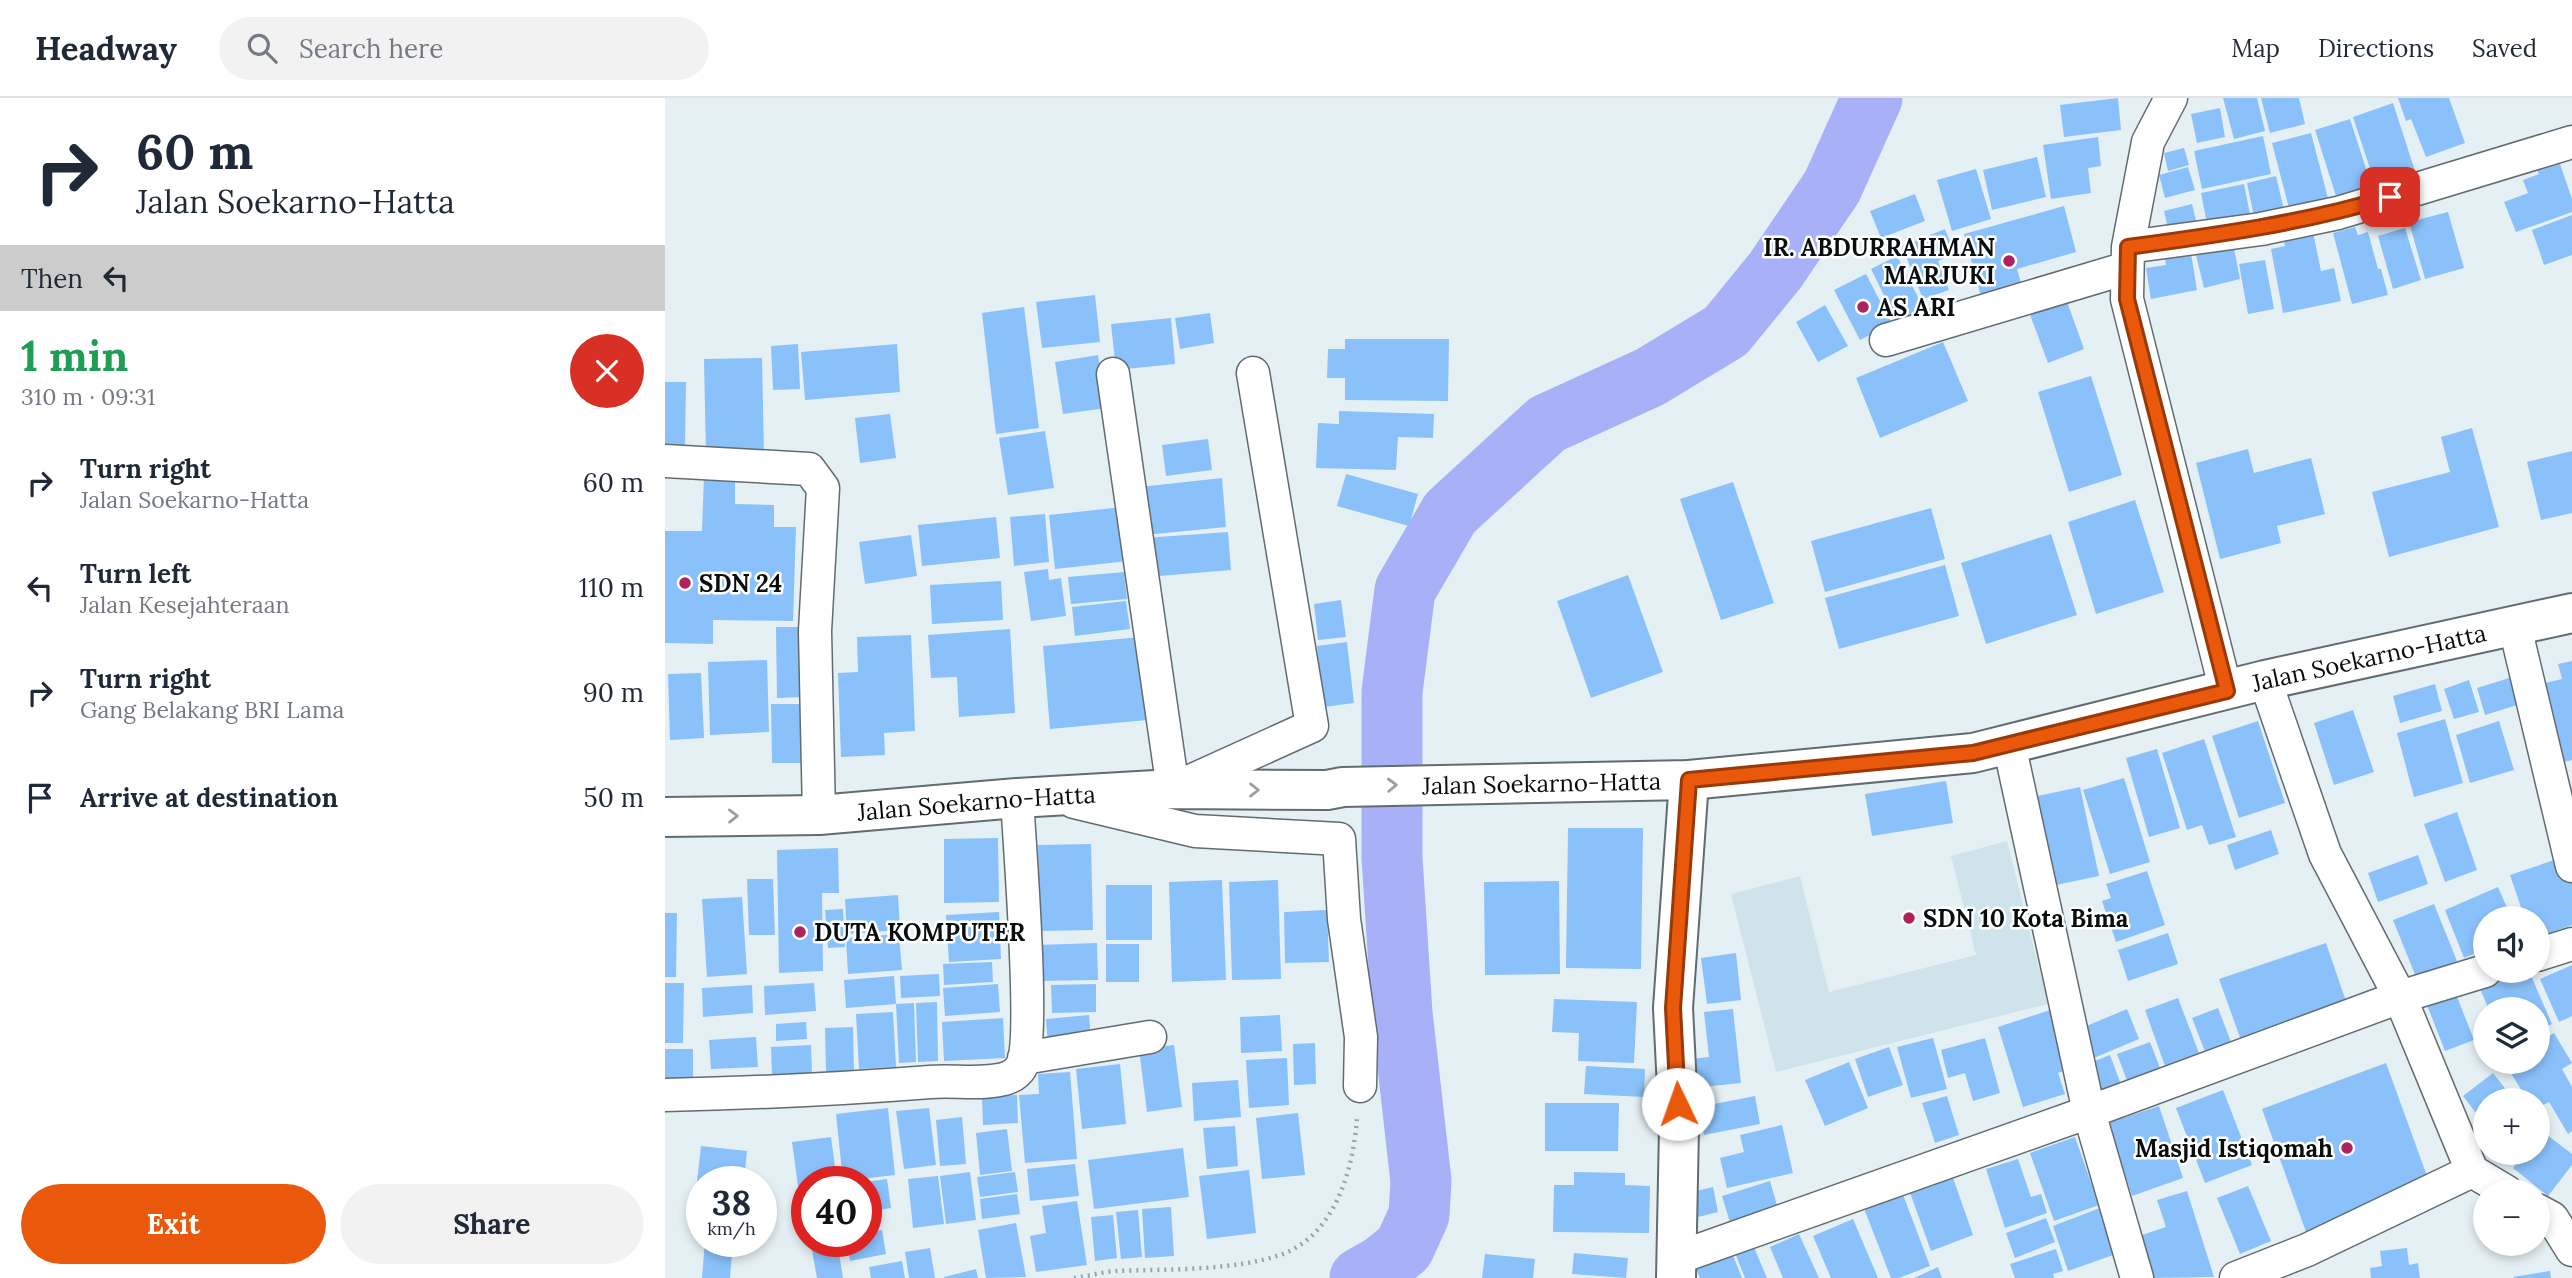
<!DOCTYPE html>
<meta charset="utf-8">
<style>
:root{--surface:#fff;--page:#f2f2f3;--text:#1f2937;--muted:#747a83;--line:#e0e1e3;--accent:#ea580c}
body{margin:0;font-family:Lora,serif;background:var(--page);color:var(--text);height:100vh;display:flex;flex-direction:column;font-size:26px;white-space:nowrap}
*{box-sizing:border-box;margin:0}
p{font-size:23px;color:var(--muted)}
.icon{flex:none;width:38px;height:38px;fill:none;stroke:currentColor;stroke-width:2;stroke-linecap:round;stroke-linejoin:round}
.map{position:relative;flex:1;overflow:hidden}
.panel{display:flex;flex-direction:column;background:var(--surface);width:665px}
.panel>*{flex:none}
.hud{background:#fff;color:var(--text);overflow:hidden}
.buttons{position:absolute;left:1808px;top:808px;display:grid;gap:14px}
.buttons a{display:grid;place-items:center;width:77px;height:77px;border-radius:50%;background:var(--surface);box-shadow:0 4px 10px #0003;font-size:35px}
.speed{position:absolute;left:21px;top:1068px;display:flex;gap:14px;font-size:35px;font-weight:700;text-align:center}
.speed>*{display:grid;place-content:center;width:91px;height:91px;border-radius:50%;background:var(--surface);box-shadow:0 4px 10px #0003;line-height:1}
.speed small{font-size:18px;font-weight:400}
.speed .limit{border:10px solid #d22;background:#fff;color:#111}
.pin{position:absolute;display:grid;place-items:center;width:60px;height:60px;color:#fff;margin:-30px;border-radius:14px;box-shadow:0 4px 10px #0006}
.me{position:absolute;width:77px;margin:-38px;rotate:357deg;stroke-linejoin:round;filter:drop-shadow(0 0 5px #0008)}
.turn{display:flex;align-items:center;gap:24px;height:147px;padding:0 21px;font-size:32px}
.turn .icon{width:91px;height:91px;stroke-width:2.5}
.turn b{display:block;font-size:49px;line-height:60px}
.then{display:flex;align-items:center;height:66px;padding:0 21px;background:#0003;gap:14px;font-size:26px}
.round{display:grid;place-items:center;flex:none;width:74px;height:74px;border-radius:37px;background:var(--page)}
.headline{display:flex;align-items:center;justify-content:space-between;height:119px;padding:0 21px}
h1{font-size:42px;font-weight:700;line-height:52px;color:#1e9e55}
.button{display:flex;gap:14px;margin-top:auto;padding:14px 21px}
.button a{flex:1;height:80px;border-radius:42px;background:var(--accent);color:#fff;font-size:28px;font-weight:700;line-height:80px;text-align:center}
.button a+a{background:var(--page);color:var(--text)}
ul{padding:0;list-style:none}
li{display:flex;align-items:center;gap:21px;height:105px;padding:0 21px}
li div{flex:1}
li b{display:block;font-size:26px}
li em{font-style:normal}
header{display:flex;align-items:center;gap:42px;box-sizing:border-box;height:98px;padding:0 35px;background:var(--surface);border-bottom:2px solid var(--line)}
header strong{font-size:33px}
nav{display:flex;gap:38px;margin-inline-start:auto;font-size:24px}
.search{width:490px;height:63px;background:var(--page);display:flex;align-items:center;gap:18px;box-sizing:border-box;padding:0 24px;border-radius:38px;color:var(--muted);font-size:26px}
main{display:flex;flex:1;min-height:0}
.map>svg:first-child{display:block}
</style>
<header>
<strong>Headway</strong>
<div class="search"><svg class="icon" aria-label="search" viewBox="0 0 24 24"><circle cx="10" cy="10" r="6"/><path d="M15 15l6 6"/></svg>Search here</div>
<nav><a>Map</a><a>Directions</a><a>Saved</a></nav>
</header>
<main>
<section class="panel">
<div class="hud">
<div class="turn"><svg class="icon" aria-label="right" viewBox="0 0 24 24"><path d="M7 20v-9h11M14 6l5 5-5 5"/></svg><div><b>60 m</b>Jalan Soekarno-Hatta</div></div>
<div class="then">Then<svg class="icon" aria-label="left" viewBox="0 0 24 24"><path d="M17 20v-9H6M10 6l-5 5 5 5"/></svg></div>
</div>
<div class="headline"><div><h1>1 min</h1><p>310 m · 09:31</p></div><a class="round" style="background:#d93025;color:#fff"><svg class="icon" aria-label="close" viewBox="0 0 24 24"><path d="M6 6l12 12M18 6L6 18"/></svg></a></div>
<ul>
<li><svg class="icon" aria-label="right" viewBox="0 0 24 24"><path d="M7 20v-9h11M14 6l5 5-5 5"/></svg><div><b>Turn right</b><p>Jalan Soekarno-Hatta</p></div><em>60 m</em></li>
<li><svg class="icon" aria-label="left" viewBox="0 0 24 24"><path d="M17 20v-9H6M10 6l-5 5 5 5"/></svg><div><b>Turn left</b><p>Jalan Kesejahteraan</p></div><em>110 m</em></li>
<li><svg class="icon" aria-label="right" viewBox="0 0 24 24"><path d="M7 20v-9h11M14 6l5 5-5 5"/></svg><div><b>Turn right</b><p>Gang Belakang BRI Lama</p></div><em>90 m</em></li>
<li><svg class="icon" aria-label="arrive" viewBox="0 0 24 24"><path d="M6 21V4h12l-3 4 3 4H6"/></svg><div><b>Arrive at destination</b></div><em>50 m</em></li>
</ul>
<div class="button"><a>Exit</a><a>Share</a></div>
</section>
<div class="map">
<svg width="1907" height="1180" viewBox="0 0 1907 1180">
<rect width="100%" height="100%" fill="#e5f0f5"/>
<!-- built -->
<path fill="#cfe3ea" d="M1342,743L1383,906L1111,974L1066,796L1135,778L1164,894L1311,857L1286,758Z"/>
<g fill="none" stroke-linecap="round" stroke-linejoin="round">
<!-- river -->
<path stroke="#a8b1f7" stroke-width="61" d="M695,1180L718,1167L739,1150L754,1117L756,1083L737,915L727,760V594L740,492L785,415L882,326L985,279L1061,233L1110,173L1167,89L1207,0"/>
</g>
<!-- building -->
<path fill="#8ac1fa" d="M1453,0L1456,32L1399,39L1395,7Z
M1558,0H1592L1600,33L1569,41Z
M1596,0H1634L1640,26L1605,35Z
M1733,0H1784L1800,45L1761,59L1746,21L1741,23Z
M1728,5L1750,73L1710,86L1688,19Z
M1555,10L1560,39L1532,45L1526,16Z
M1685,21L1707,89L1672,101L1650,32Z
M1646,35L1664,104L1625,114L1607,45Z
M1598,38L1606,76L1537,91L1529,53Z
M1433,39L1436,68L1423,70L1426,95L1386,101L1378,47Z
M1519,50L1524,67L1503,73L1499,55Z
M1372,59L1381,99L1327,112L1318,72Z
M1894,63L1907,101V114L1851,134L1839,104L1863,95L1858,82L1874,76L1872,71Z
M1523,69L1530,92L1500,100L1494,77Z
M1311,71L1326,121L1287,133L1272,82Z
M1611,78L1620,116L1590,123L1582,85Z
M1579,86L1586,121L1543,131L1536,95Z
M1250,96L1260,123L1216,140L1205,113Z
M1527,106L1533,131L1505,139L1499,113Z
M1399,108L1411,154L1352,171L1358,191L1317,202L1299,136Z
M1783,114L1799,170L1760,181L1744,124Z
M1907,117V157L1879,167L1867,132Z
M1690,129L1693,137L1703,134L1713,171H1716L1723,197L1687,206L1668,135Z
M1740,130L1756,182L1728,191L1713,138Z
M1280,131L1290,156L1273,163L1284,192L1258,201L1237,148Z
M1648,134L1656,173L1669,170L1676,203L1618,215L1606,151L1620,148L1618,140Z
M1568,145L1575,181L1539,190L1530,153Z
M1526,155L1532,192L1486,201L1481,170L1501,167L1500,160Z
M1232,158L1259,211L1232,224L1206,171Z
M1600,162L1609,211L1583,216L1574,166Z
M1201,176L1227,226L1195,242L1169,192Z
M430,197L435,244L377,250L371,204Z
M1401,201L1419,251L1383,265L1364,214Z
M1160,207L1183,248L1153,264L1131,224Z
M359,209L374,330L331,336L317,215Z
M545,215L549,245L515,251L510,220Z
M506,220L510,266L451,272L446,226Z
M680,241H784L783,303L680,302V280H662L663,251H680Z
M1278,244L1303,303L1215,340L1191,280Z
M133,246L135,291L108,292L106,248Z
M232,246L235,294L140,302L136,254Z
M433,257L441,310L398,316L390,264Z
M97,260L99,356L41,357L39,261Z
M1426,278L1457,377L1404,394L1373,294Z
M0,284H21L20,349H0Z
M674,313L769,316L768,340L733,339L731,372L651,370L653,325L674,326Z
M225,316L231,360L195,365L190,320Z
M1807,330L1834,429L1724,459L1707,394L1785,374L1776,339Z
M380,333L389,390L343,397L334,340Z
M543,341L547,372L501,378L497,347Z
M1583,351L1589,375L1646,360L1660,416L1612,428L1616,445L1555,461L1531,365Z
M1907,353V415L1876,422L1862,364Z
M681,376L753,396L744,428L672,408Z
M39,378L70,379V406L109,407V429H131L128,523L48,522V546L0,545V433H37Z
M557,380L561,429L480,437L475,389Z
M1068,384L1109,505L1056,522L1015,401Z
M1470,402L1499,494L1431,516L1403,424Z
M467,408L473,462L390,471L384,417Z
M1266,410L1280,461L1160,494L1146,443Z
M380,416L384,464L349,468L345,419Z
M331,419L335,460L257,468L253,427Z
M563,434L566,472L482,479L479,440Z
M1386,436L1412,517L1321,546L1296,465Z
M246,437L252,478L200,486L194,444Z
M1280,467L1294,518L1174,551L1160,500Z
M383,471L384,482L396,480L401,518L366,523L359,474Z
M459,474L462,501L406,506L403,479Z
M963,477L998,574L926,600L892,503Z
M336,483L338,522L267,526L265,487Z
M676,502L681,539L653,542L649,506Z
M461,503L465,531L410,538L407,509Z
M111,529H137V599L112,600Z
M345,531L350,615L294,619L292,579L266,580L263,537Z
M246,537L250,633L219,635L220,657L176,659L173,575L193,574L192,539Z
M487,538L493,621L385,631L378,548Z
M682,544L689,605L659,609L652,548Z
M102,562L104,634L45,637L43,564Z
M1907,563V662L1886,667L1868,588L1897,581L1893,566Z
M36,575L39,640L5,642L3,576Z
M1857,576L1865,603L1820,617L1812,590Z
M1804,582L1814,614L1789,621L1779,591Z
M1770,586L1777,613L1735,625L1728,598Z
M106,606H139L140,665H107Z
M1688,612L1709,674L1669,687L1649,625Z
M1780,621L1798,685L1749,699L1732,635Z
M1593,623L1620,705L1574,720L1547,638Z
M1834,623L1849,672L1805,685L1791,637Z
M1539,641L1571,739L1544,747L1537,727L1522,732L1497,655Z
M1492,651L1515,730L1484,739L1461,660Z
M1459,680L1485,764L1445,776L1418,692Z
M1281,683L1288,725L1207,738L1200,696Z
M1415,689L1434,778L1386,788L1368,699Z
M1792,714L1812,772L1780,784L1759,726Z
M903,730H978L976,871L901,870Z
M1606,732L1614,756L1570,772L1562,747Z
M333,740L334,804L279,805V741Z
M426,746L428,832L375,833L373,747Z
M173,750L174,795H157L158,873L114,875L112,752Z
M1753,757L1763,786L1713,804L1703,775Z
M1898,759L1907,786V827L1872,839V821H1860L1845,777Z
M1482,773L1500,827L1451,844L1437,803L1446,800L1441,786Z
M82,781H108L110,837H84Z
M557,782L561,882L507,884L504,784Z
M613,782L616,881L567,882L564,784Z
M894,783L895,876L820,877L819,784Z
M441,787H487V842H441Z
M1833,789L1847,821H1820V851L1799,860L1780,812Z
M233,797L235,832L182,836L180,801Z
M77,799L82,876L42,879L37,801Z
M1769,806L1792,863L1751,879L1728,822Z
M178,811L180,849L163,850L160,812Z
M662,812L664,864L620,865L619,814Z
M334,814L336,861L284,864L281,817Z
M0,815H12L11,879H0Z
M1503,835L1513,866L1463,883L1453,852Z
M234,836L237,872L183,876L181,840Z
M432,845L433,882L373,883L372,847Z
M1661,845L1684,912L1578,948L1554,881Z
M441,846H474V884H441Z
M1071,855L1076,902L1042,906L1036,860Z
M327,864L328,884L279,887L278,866Z
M1907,867V918L1894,924L1875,881Z
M1848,873H1864L1887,926L1872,933V912H1824L1814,888Z
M274,876L275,898L236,900L235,878Z
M229,878L231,906L181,910L179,882Z
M0,885H19L18,945H0Z
M149,885L151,913L100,917L99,888Z
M333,886L335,914L280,918L278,890Z
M431,886V914L387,915L386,887Z
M87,887L88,915L38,919L37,890Z
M1791,896L1809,942L1780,953L1762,907Z
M1513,900L1534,955L1500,968L1480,912Z
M889,901L972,904L969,965L913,963L914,935L887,934Z
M272,904L273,963L253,964L251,905Z
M249,905L251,964L234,965L231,906Z
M1553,910L1568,949L1542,959L1527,920Z
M1068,911L1076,985L1027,990L1025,961L1044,959L1039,914Z
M1462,911L1474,941L1424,962L1412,932Z
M1385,912L1404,971L1393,975L1400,996L1358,1009L1333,929Z
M228,914L231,969L194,971L191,916Z
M424,917L427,956L384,959L381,921Z
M615,917L617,953L576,955L575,919Z
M338,920L340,960L279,963L277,924Z
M141,924L142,941L111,943V926Z
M188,929L189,973H161L160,930Z
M1889,935L1907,965L1897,971L1907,989V1033L1903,1036L1884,1004L1872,1010V1003H1863L1839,964H1872V945Z
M91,939L93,969L46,971L44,942Z
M1268,940L1282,991L1246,1000L1232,949Z
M1320,940L1335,995L1308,1003L1300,975L1283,980L1276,952Z
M1485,944L1497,975L1464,988L1452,956Z
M650,945L651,986L629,987L628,946Z
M146,947L147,975L107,978L106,949Z
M509,947L517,1009L482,1014L474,951Z
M1224,949L1238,987L1203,999L1190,961Z
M0,951H28V980H0Z
M1445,957L1458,992L1436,1001L1422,966Z
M622,960L624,1007L584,1010L581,962Z
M1184,964L1203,1010L1160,1028L1140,982Z
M1721,965L1766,1089L1641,1134L1597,1011Z
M455,966L461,1026L417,1031L411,971Z
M921,968L980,971L979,999L919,996Z
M405,974L412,1061L360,1065L354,997L374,996L373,976Z
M1828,975L1850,1003H1820V1027L1798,998Z
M573,982L576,1019L529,1023L527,985Z
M1558,992L1587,1067L1540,1085L1511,1010Z
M352,997L353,1025L318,1027L317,998Z
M1090,998L1095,1026L1039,1037L1034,1009Z
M1282,998L1294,1037L1270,1045L1257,1005Z
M880,1005H954L953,1053H880Z
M1494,1008L1518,1080L1467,1098L1443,1025Z
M223,1010L230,1077L178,1083L171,1016Z
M264,1010L271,1067L239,1071L231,1013Z
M633,1015L640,1077L597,1081L591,1020Z
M297,1019L301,1066L275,1068L271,1022Z
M1117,1027L1128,1075L1062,1090L1055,1060L1079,1054L1075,1037Z
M570,1028L573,1068L542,1071L538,1030Z
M342,1031L347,1073L315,1077L311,1035Z
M1877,1033L1907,1056V1067L1883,1098L1848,1070L1860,1055H1872V1039Z
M166,1039L172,1083H142V1087L133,1088L127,1044Z
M1410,1039L1434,1107L1389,1123L1365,1055Z
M36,1048L82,1053L79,1083H37V1109H29Z
M518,1050L524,1099L429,1111L423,1062Z
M1353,1061L1366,1099L1376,1096L1382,1115L1340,1130L1321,1071Z
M410,1066L414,1098L365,1103L362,1071Z
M584,1072L591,1135L542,1141L534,1078Z
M305,1074L311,1122L281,1126L275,1078Z
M350,1074L353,1094L315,1099L312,1079Z
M909,1074L960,1075V1087L985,1088L984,1135L888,1134L889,1087H909Z
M1287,1077L1308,1137L1266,1153L1244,1092Z
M273,1078L279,1126L248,1130L243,1081Z
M222,1081L226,1110L201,1114V1084Z
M1105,1083L1114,1114L1066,1128L1057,1098Z
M1583,1088L1606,1143L1575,1156L1552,1100Z
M1048,1089L1053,1114L1029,1120L1023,1095Z
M1522,1093L1549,1179L1484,1180L1471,1139L1501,1129L1492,1102Z
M1237,1094L1265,1168L1234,1180H1226L1198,1108Z
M352,1096L355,1116L317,1121L315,1101Z
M412,1103L422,1167L371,1174L365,1138L381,1135L377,1108Z
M506,1109L509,1158L480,1160L477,1111Z
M1435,1110L1451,1156L1403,1173L1388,1128Z
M473,1112L477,1159L456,1161L451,1114Z
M448,1117L452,1160L430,1163L426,1119Z
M1381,1120L1390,1144L1350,1160L1341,1135Z
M1188,1121L1213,1180H1166L1148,1138Z
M351,1125L361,1179L321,1180L313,1132Z
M217,1132L221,1156L185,1163L182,1143H201V1135Z
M1134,1136L1154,1180H1118L1105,1149Z
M40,1143H68L65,1180H37Z
M172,1143L178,1180H152L146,1147Z
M1088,1147L1102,1180H1080L1070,1155Z
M265,1150L270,1180H244L240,1154Z
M1742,1150L1744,1167L1753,1165L1755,1180H1706L1705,1170L1717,1168L1715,1153Z
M1391,1151L1398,1173L1388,1176L1389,1180H1350L1345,1166Z
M909,1155L963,1160L961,1180L907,1176Z
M1067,1155L1077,1180H1035L1031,1170Z
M820,1156L870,1161L868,1180H817Z
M237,1163L240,1180H206L204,1169Z
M1273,1169L1277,1180H1249Z
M311,1171L313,1180H279V1179Z
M1885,1173L1886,1180H1849L1848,1179Z"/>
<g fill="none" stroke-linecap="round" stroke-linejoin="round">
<defs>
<path id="street" d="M1506,0L1483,44L1463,149L1462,201L1561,593
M1463,149L1596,131L1673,115L1907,44
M1221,242L1462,170
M448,276L508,691L647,628L588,275
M0,363L144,371L158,390L150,533L154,717
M1850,529L1907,768
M1600,582L1660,756L1735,899L1807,1073L1842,1094
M1344,646L1424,1014L1472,1180
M409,704L530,733L674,741L679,821L696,939L695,988
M1872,857L1907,846
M359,960L485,939
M0,997C89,995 176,991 265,984C289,982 315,987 339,981C346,979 352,976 356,969C371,945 354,741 352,700
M1872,1112L1887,1120L1907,1152
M1012,1160L1424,1014L1735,899L1820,873
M1571,1180L1642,1152L1807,1073"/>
<path id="secondary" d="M1011,1180L1014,1030L1008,910L1024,682"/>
<g id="highway">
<path id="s1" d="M0,719L154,717L352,700L508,691L662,692L678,689L1024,682L1308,655L1600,582L1907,515"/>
</g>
</defs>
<!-- street casing -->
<use href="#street" stroke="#626c70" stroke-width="35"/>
<!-- secondary casing -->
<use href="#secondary" stroke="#626c70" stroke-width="42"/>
<!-- highway casing -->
<use href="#highway" stroke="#626c70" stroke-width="42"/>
<!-- path -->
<path stroke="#9ba3a7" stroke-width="4.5" stroke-dasharray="2 5" stroke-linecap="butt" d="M409,1180C423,1178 437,1174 451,1173C502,1171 567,1173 615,1157C670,1138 688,1072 692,1021"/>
<!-- street -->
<use href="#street" stroke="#fff" stroke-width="32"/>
<!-- secondary -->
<use href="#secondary" stroke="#fff" stroke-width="38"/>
<!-- highway -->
<use href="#highway" stroke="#fff" stroke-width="38"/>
</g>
<!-- one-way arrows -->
<defs><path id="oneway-chevron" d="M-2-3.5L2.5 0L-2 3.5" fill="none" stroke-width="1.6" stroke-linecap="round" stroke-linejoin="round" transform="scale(1.75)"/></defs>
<g stroke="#9d9e9f">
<use href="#oneway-chevron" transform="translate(727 687) rotate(-2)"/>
<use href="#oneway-chevron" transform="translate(589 692)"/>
<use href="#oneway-chevron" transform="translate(68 718) rotate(-1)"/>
</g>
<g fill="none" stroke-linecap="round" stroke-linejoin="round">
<defs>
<path id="route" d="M1013,1006L1008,910L1024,682L1308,655L1562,593L1462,201L1463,149C1552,137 1639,125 1725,99"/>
</defs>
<!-- route casing -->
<use href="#route" stroke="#983908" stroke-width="18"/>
<!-- route -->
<use href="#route" stroke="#ea580c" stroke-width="12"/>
</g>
<!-- markers -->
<g fill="#af225e" stroke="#fff" stroke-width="2.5">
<circle cx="1344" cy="163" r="7"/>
<circle cx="1198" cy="209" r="7"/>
<circle cx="20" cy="485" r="7"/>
<circle cx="1244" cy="820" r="7"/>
<circle cx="135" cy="834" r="7"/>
<circle cx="1682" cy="1050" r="7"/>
</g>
<g text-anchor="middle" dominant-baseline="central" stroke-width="5" stroke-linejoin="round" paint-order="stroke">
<!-- poi labels -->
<g font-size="24" font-weight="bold" fill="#090d0e" stroke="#fff" text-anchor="start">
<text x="1330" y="149" text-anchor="end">IR. ABDURRAHMAN<tspan x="1330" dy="28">MARJUKI</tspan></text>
<text x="1212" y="209">AS ARI</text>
<text x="34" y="485">SDN 24</text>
<text x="1258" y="820">SDN 10 Kota Bima</text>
<text x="149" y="834">DUTA KOMPUTER</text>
<text x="1668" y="1050" text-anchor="end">Masjid Istiqomah</text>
</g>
<!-- street labels -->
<g font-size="24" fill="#090d0e" stroke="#fff">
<text stroke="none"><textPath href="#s1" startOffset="1718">Jalan Soekarno-Hatta</textPath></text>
<text stroke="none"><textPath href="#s1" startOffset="878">Jalan Soekarno-Hatta</textPath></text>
<text stroke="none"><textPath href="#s1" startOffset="312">Jalan Soekarno-Hatta</textPath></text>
</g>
</g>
</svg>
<div class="buttons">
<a><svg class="icon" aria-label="sound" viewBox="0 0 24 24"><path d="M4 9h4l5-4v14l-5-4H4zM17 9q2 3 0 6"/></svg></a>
<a><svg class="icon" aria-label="layers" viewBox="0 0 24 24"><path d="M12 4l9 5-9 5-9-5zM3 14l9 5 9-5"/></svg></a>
<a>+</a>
<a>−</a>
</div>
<div class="speed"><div>38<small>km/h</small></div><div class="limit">40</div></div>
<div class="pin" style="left:1725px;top:99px;background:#d93025"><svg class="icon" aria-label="arrive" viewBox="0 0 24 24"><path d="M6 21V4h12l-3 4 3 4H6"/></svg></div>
<svg class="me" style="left:1013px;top:1006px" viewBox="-20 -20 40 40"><circle r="19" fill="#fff"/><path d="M0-13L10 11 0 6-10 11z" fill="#ea580c"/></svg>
</div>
</main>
